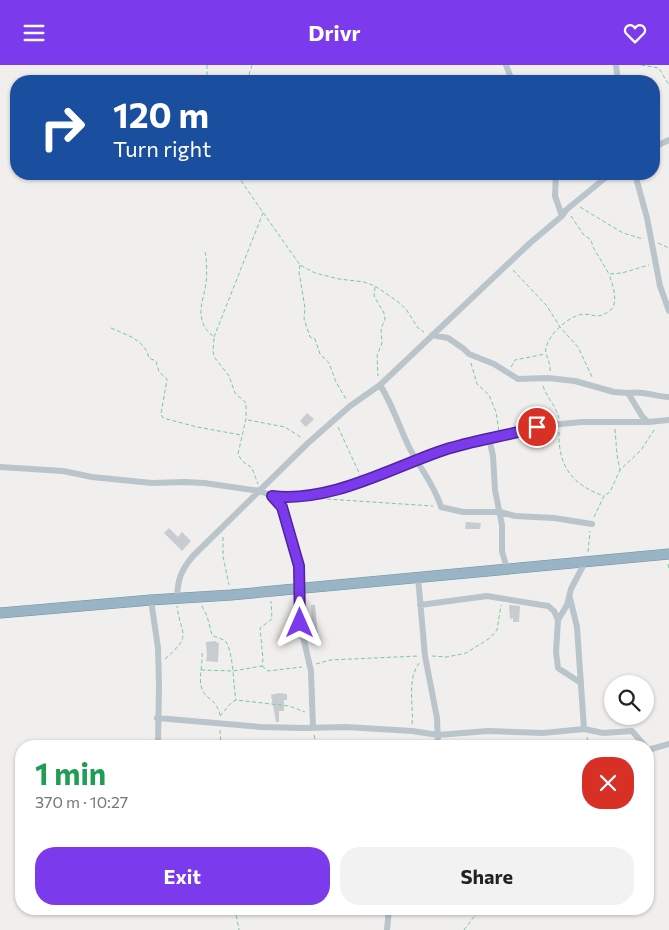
<!DOCTYPE html>
<meta charset="utf-8">
<style>
:root{--surface:#fff;--page:#f2f2f2;--text:#222;--muted:#767676;--accent:#7c3aed}
body{margin:0;font-family:Commissioner,sans-serif;background:var(--page);color:var(--text);height:100vh;display:flex;flex-direction:column;font-size:19px;white-space:nowrap}
*{box-sizing:border-box;margin:0}
p{font-size:16px;color:var(--muted)}
.icon{flex:none;width:28px;height:28px;fill:none;stroke:currentColor;stroke-width:2;stroke-linecap:round;stroke-linejoin:round}
.map{position:relative;flex:1;overflow:hidden}
.panel{position:absolute;left:15px;top:675px;width:639px;height:175px;display:flex;flex-direction:column;background:var(--surface);border-radius:20px;box-shadow:0 1px 4px #0004}
.panel>*{flex:none}
.hud{position:absolute;left:10px;top:10px;width:650px;height:105px;border-radius:20px;box-shadow:0 1px 4px #0004;background:#1a4fa0;color:#fff;overflow:hidden}
.controls{position:absolute;left:604px;top:610px;display:grid;gap:10px}
.controls a{display:grid;place-items:center;width:50px;height:50px;border-radius:50%;background:var(--surface);box-shadow:0 1px 4px #0004;font-size:25px}
.pin{position:absolute;display:grid;place-items:center;width:42px;height:42px;color:#fff;margin:-21px;border:2px solid #fff;border-radius:50%;box-shadow:0 1px 5px #0007}
.me{position:absolute;width:55px;margin:-28px;rotate:0deg;stroke-linejoin:round;filter:drop-shadow(0 0 4px #0008)}
.turn{display:flex;align-items:center;gap:18px;height:105px;padding:0 20px;font-size:22px}
.turn .icon{width:65px;height:65px;stroke-width:2.5}
.turn b{display:block;font-size:35px;line-height:42px}
.round{display:grid;place-items:center;flex:none;width:52px;height:52px;border-radius:20px;background:var(--page)}
.headline{display:flex;align-items:center;justify-content:space-between;height:85px;padding:0 20px}
h1{font-size:30px;font-weight:700;line-height:38px;color:#1e9e55}
.primary-button{display:flex;gap:10px;margin-top:auto;padding:10px 20px}
.primary-button a{flex:1;height:58px;border-radius:20px;background:var(--accent);color:#fff;font-size:20px;font-weight:700;line-height:58px;text-align:center}
.primary-button a+a{background:var(--page);color:var(--text)}
header{display:flex;justify-content:space-between;align-items:center;height:65px;padding:0 20px;background:var(--accent);color:#fff;font-size:22px;font-weight:700}
.map>svg:first-child{display:block}
</style>
<header><svg class="icon" aria-label="menu" viewBox="0 0 24 24"><path d="M4 6h16M4 12h16M4 18h16"/></svg>Drivr<svg class="icon" aria-label="heart" viewBox="0 0 24 24"><path d="M12 20l-8-8c-3-5 5-10 8-4 3-6 11-1 8 4z"/></svg></header>
<div class="map">
<svg width="669" height="865" viewBox="0 0 669 865">
<rect width="100%" height="100%" fill="#f1eeee"/>
<!-- building -->
<path fill="#c8ccd1" d="M307,348L314,354L306,362L300,356Z
M466,457L481,458L480,464H465Z
M169,463L178,472L182,467L191,476L182,486L164,468Z
M311,540H315L318,570H312Z
M509,540L520,541L519,557H513V553L510,554Z
M216,576V577L219,578L218,597L206,596L207,590L206,577Z
M279,628L287,629V635H284V646H279V657H276L271,630Z"/>
<g fill="none" stroke-linecap="round" stroke-linejoin="round">
<defs>
<path id="trunk" d="M0,548L151,535L231,530L669,489"/>
</defs>
<!-- trunk casing -->
<use href="#trunk" stroke="#7091a9" stroke-width="11"/>
<!-- path -->
<path stroke="#73cd98" stroke-width="1" stroke-dasharray="4 2.5" stroke-linecap="butt" d="M207,0V16
M641,0L659,3L667,17L669,19
M247,16L252,0
M581,16L589,13L609,12
M240,109L242,117L255,136L300,200L315,208L339,214L364,217L375,221L397,236L406,244L418,263L424,267
M580,142L623,168L643,174
M571,151L583,169L591,175L593,182L609,209L622,208L649,200
M658,178L669,183
M205,187C207,193 207,212 206,218C204,234 197,245 204,261C206,266 211,268 214,273L213,287L215,293L229,311L235,328L246,338V354L238,389L242,396L252,403L258,419
M300,200L299,207L305,243L304,254L310,272L315,274L320,289L329,298L336,317L346,334
M513,205L547,241L560,262L578,282L593,314
M375,222L374,231L384,248L385,254L381,264L382,278L377,291L378,311
M111,263C127,270 145,275 149,293L156,296L159,307L167,314L161,349L163,353L197,362L241,370
M214,272L263,148
M471,298L477,319L489,330L496,347L499,366
M511,302L515,295L545,289
M550,306C551,296 544,290 546,283C549,269 566,254 579,250C592,246 596,258 613,243C617,231 613,221 609,209
M543,321C547,333 556,341 559,353
M248,355L285,362L302,373
M338,362L360,410
M615,364L617,390L620,405
M559,367C558,401 572,420 604,431
M327,434L433,441
M594,452L604,431L610,427L620,405L641,385L654,365
M223,472V491L229,520
M588,487L590,466
M668,499L669,505
M202,541L207,551L212,570C216,573 223,573 226,577C234,590 233,620 236,635
M202,588C203,599 198,614 202,624C206,635 216,633 220,650
M432,591L447,592L466,588L490,573L497,565L501,540
M165,594C193,569 181,572 177,541
M316,599L330,595L418,591
M262,601L268,606L302,602
M201,605L233,606L262,601L263,594L260,563L272,554L271,536
M220,651L232,637L236,635L289,641L305,647
M412,659C414,638 406,615 420,597
M220,665L221,681
M314,670L317,681
M587,672L589,681
M235,844L239,865
M342,844L347,846L383,849
M464,865L473,853L484,844"/>
<!-- minor -->
<path stroke="#b9c4cb" stroke-width="6" d="M506,0L512,16
M616,0L618,16
M654,82L669,75
M556,109L555,131L562,151
M635,109L647,153L660,221L669,246
M432,270L448,273L464,284L469,289L494,299L518,314L548,313L575,316L614,327L628,328L642,351L648,357
M380,320C393,340 399,362 410,384C420,403 435,421 441,442L463,447H500L515,451L554,453L592,459
M628,328C643,325 655,332 669,332
M489,373L493,391L495,425L502,460V486L507,504
M0,402L63,406L92,412L152,418L185,417L204,418L260,426L270,430L282,432L308,431L363,416L445,385L550,360L582,357H648L669,355
M272,431L282,441L299,501V554L311,606L313,663
M418,512L425,591L437,653L438,681
M570,533L577,562L584,664
M151,535L158,583L159,619L158,681
M177,535C177,516 181,505 193,491L308,378L350,341L380,320L530,178L562,151L566,145L610,109
M420,540L487,531L548,541L554,546L558,555
M581,618L558,603L556,587L558,555L567,540L571,524L585,497
M157,653L261,662L304,663L346,662L412,666L438,670L488,666L543,668L584,664L603,668L632,666L645,681
M648,685L669,679
M177,844L179,847
M387,865L389,844"/>
<!-- trunk -->
<use href="#trunk" stroke="#99b4c5" stroke-width="10"/>
</g>
<g fill="none" stroke-linecap="round" stroke-linejoin="round">
<defs>
<path id="route" d="M300,558L299,501L282,442L272,431C331,438 390,403 444,385C475,375 507,371 537,362"/>
</defs>
<!-- route casing -->
<use href="#route" stroke="#51269a" stroke-width="12"/>
<!-- route -->
<use href="#route" stroke="#7c3aed" stroke-width="9"/>
</g>
</svg>
<div class="controls">
<a><svg class="icon" aria-label="search" viewBox="0 0 24 24"><circle cx="10" cy="10" r="6"/><path d="M15 15l6 6"/></svg></a>
</div>
<div class="pin" style="left:537px;top:362px;background:#d93025"><svg class="icon" aria-label="arrive" viewBox="0 0 24 24"><path d="M6 21V4h12l-3 4 3 4H6"/></svg></div>
<svg class="me" style="left:300px;top:558px" viewBox="-20 -20 40 40"><path d="M0-17L14 15 0 8-14 15z" fill="#7c3aed" stroke="#fff" stroke-width="4"/></svg>
<div class="hud">
<div class="turn"><svg class="icon" aria-label="right" viewBox="0 0 24 24"><path d="M7 20v-9h11M14 6l5 5-5 5"/></svg><div><b>120 m</b>Turn right</div></div>
</div>
<section class="panel">
<div class="headline"><div><h1>1 min</h1><p>370 m · 10:27</p></div><a class="round" style="background:#d93025;color:#fff"><svg class="icon" aria-label="close" viewBox="0 0 24 24"><path d="M6 6l12 12M18 6L6 18"/></svg></a></div>
<div class="primary-button"><a>Exit</a><a>Share</a></div>
</section>
</div>
